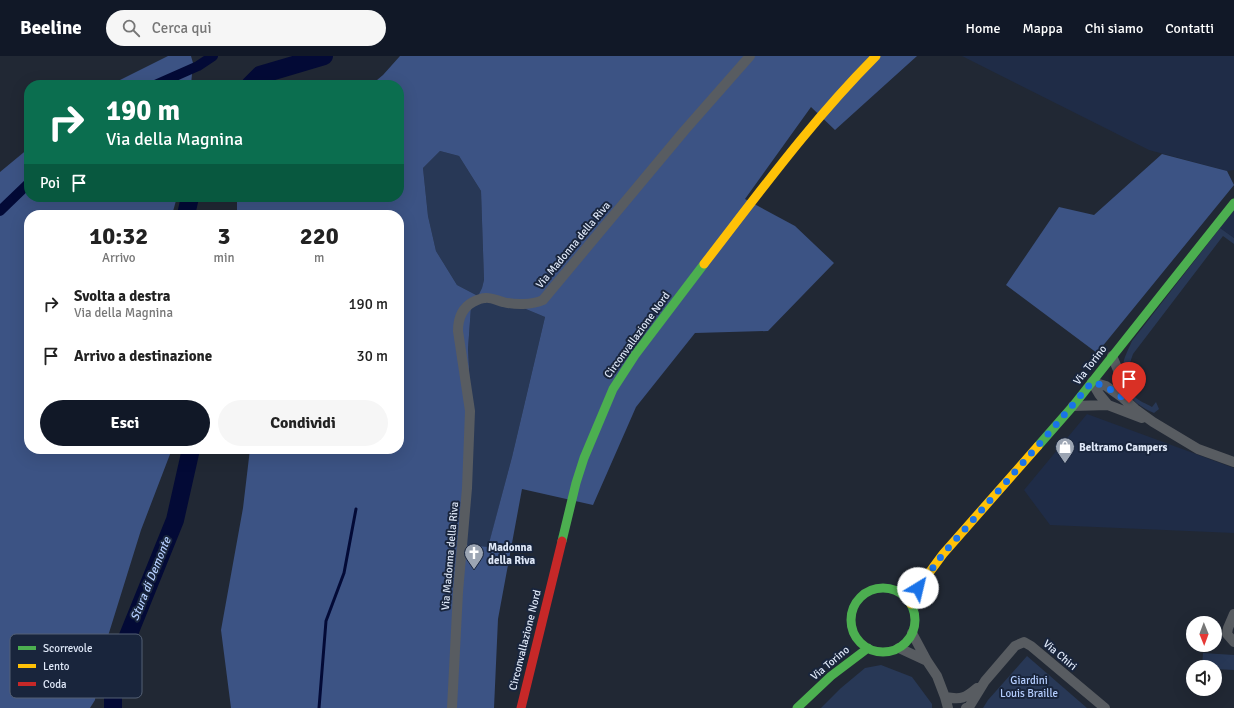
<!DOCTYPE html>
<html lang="it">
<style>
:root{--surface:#fff;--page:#f6f6f6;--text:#222;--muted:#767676;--accent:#111827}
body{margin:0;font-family:Signika,sans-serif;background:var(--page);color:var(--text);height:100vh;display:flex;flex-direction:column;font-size:15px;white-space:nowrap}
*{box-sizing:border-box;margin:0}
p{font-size:13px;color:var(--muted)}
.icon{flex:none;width:22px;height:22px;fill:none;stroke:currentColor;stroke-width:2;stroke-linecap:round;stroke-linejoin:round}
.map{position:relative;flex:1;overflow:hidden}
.details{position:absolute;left:24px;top:154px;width:380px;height:244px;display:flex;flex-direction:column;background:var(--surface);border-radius:16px;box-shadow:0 4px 16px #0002}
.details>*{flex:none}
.top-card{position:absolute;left:24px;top:24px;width:380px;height:122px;border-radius:16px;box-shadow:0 4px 16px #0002;background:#0b6e4f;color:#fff;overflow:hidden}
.needle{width:26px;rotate:179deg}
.controls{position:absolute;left:1186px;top:560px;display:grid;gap:8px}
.controls a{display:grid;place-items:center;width:36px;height:36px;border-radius:50%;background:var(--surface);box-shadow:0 4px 16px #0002;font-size:20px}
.pin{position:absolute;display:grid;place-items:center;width:34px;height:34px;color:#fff;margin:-41px -17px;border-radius:50% 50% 50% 0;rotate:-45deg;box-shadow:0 0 4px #0007}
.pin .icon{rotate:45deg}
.me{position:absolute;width:44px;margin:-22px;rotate:36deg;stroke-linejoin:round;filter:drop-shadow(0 0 3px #0008)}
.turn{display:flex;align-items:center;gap:14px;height:84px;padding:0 16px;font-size:18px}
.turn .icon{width:52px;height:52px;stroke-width:2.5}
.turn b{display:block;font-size:28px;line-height:34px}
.then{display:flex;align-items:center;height:38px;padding:0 16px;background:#0003;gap:8px;font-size:15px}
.eta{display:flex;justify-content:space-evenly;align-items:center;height:68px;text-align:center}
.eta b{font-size:24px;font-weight:800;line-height:28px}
.action{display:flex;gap:8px;margin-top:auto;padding:8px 16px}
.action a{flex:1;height:46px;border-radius:24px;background:var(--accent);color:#fff;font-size:16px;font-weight:800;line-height:46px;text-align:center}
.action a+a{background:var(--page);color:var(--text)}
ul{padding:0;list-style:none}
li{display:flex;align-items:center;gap:12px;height:52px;padding:0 16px}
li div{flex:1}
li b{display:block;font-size:15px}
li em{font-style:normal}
header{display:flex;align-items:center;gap:24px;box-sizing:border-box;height:56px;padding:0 20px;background:var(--accent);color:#fff}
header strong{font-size:19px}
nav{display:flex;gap:22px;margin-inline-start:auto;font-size:14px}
.search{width:280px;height:36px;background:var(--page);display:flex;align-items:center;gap:10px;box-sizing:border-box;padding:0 14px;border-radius:22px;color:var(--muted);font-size:15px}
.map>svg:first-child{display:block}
</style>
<header>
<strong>Beeline</strong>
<div class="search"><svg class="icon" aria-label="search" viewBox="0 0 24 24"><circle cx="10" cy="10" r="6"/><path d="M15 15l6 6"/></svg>Cerca qui</div>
<nav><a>Home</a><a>Mappa</a><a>Chi siamo</a><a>Contatti</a></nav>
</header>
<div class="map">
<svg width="1234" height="652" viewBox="0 0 1234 652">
<rect width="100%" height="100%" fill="#212834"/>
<!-- built -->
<path fill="#1f2c47" d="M962,0H1234V114L1227,115L1149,94Z
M1234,154V182L1220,172Z
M1087,358L1234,412V477L1050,469L1024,434Z"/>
<!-- green -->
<path fill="#283856" d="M440,95L459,100L481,135L484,224L482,232L478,240L457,229L436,195L428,160L423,112Z
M1220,172L1234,182V188L1223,180L1133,298C1128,312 1123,328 1135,341C1139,345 1147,348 1152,351L1156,346L1159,353L1154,357C1131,347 1121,334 1123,309C1124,301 1129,292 1132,285Z
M489,244L521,251L545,261L512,401L488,492L465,489L470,331L468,293L471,251Z
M1203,597L1234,599V614L1215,613V611H1202Z
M1027,600L1087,652H983L988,644Z
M881,609L912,621L932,648V652H821L841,632L865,612Z"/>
<!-- forest -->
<path fill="#3c5384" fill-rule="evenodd" d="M168,0H191L193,7L191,29H110Z
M400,0H917L835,74L811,51L745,143L795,170L834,207L768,275L695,277L636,351L593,449L522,433L498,563L494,652H231L221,574L243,452L250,393H399V159H237V141H399V29H371L383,19ZM440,95L459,100L481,135L484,224L482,232L478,240L457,229L436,195L428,160L423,112ZM489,244L521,251L545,261L512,401L488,491L465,489L470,331L468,293L471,251Z
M29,92V141H177L172,159H29V393H172L141,474L99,609L95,644L90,652H0V116Z
M1162,98L1227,115L1234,129L1097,297L1006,229L1059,151L1094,159Z"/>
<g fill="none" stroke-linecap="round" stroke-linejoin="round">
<!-- stream -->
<path stroke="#030a36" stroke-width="3" d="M319,652L326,565L344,517L356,453"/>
<!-- canal -->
<path stroke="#030a36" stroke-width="10" d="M155,29L198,10L213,0
M0,155L29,127"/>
<!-- river -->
<path stroke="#030a36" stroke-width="18" d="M250,29L260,19L324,0
M186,159L190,141
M113,652V617L175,464L191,393"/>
<!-- street -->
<path stroke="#585c61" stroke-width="10" d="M1112,300L1118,314V326L1123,342L1135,353L1153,366L1198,393L1234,406
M1092,326L1106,330L1123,342
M1092,326L1099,338L1108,349
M1073,350L1108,349L1142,362
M1234,558L1228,572L1227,578L1234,586
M912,577L927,605L937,620L945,641L948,652
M899,592L927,605
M945,641C962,644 965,642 977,632
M452,652L458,536L467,432L470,355L458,275C458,262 462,252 473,246C477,244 481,242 485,242C491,241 498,245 503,246C515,249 532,249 543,244L684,75L750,0
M966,652L969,651L985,625L1015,590L1024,586L1031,590L1105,652"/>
<!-- fast -->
<path stroke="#4caf50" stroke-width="9" d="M1038,390L1073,350L1234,147
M562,485L576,427L584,402L613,333L635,299L704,208
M851 564a32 32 0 1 1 64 0a32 32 0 1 1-64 0Z
M797,652L831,620L868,592"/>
<!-- slow -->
<path stroke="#ffc107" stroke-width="9" d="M704,208C759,137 812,64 876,0
M911,548L918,532L943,498L1038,390"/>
<!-- jam -->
<path stroke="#c62828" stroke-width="9" d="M521,652L562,485"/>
</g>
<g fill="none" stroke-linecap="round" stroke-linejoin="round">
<!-- route -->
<path stroke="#1a73e8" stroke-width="7" stroke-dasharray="0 12.6" d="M918,532L943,498L1049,377L1092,326C1106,330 1118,337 1129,347"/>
</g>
<!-- icons -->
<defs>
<symbol id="shop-pin" viewBox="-11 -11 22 30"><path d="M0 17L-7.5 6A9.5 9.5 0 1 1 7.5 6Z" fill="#9ca5b3" stroke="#19253c"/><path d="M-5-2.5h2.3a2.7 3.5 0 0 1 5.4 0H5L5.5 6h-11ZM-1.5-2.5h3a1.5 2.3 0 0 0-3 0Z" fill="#fff"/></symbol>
<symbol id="church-pin" viewBox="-11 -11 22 30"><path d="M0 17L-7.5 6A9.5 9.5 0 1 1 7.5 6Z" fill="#9ca5b3" stroke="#19253c"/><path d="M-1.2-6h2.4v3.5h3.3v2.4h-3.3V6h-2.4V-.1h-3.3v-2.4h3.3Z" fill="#fff"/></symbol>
</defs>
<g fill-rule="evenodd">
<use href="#shop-pin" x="1054" y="380" width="22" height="30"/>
<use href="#church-pin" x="463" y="486" width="22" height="30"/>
</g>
<g text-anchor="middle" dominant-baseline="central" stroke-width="4" stroke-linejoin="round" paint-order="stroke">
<!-- street labels -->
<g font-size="11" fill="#dfe8f8" stroke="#19253c">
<text transform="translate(573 189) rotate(-50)">Via Madonna della Riva</text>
<text transform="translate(637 279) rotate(-54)">Circonvallazione Nord</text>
<text transform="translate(1090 309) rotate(-52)">Via Torino</text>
<text transform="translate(450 500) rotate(-85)">Via Madonna della Riva</text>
<text transform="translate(525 584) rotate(-76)">Circonvallazione Nord</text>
<text transform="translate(1060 599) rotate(40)">Via Chiri</text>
<text transform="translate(830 607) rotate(-40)">Via Torino</text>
</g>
<!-- poi labels -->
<g font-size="11" font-weight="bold" fill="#dfe8f8" stroke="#19253c" text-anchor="start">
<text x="1079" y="391">Beltramo Campers</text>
<text x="488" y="491">Madonna<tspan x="488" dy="13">della Riva</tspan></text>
</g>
<!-- park labels -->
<g font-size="11" fill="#b4cdfe" stroke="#19253c">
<text x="1029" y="624">Giardini<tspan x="1029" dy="13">Louis Braille</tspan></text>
</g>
<!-- water labels -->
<g font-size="12" font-style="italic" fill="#b4cefe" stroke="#19253c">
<text transform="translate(151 523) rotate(-68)">Stura di Demonte</text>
</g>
</g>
<!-- legend -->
<rect x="10" y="578" width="132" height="64" rx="6" fill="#19253c" stroke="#546074" stroke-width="1"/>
<rect x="18" y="590" width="18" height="4" fill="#4caf50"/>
<rect x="18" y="608" width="18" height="4" fill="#ffc107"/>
<rect x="18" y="626" width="18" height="4" fill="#c62828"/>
<g font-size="11" fill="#dfe8f8">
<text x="43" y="596">Scorrevole</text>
<text x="43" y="614">Lento</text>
<text x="43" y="632">Coda</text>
</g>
</svg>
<div class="controls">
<a><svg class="needle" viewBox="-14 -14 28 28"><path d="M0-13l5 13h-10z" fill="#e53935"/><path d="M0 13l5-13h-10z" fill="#767676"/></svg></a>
<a><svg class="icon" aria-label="sound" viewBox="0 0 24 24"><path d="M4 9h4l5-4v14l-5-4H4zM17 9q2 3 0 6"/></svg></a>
</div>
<div class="pin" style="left:1129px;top:347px;background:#d93025"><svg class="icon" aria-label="arrive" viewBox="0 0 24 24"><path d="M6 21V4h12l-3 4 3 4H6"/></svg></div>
<svg class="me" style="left:918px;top:532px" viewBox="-20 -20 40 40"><circle r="19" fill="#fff"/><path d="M0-13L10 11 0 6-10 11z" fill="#1a73e8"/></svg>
<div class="top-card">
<div class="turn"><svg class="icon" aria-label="right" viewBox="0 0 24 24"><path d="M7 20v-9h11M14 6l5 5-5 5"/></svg><div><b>190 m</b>Via della Magnina</div></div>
<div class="then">Poi<svg class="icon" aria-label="arrive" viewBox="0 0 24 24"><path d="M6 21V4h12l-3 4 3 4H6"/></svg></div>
</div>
<section class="details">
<div class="eta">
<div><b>10:32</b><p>Arrivo</p></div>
<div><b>3</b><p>min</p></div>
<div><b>220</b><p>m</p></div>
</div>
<ul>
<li><svg class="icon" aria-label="right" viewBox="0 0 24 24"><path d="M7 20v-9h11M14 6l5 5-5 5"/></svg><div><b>Svolta a destra</b><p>Via della Magnina</p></div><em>190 m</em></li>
<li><svg class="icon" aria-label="arrive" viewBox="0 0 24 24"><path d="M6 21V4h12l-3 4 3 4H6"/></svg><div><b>Arrivo a destinazione</b></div><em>30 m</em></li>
</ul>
<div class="action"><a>Esci</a><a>Condividi</a></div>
</section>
</div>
